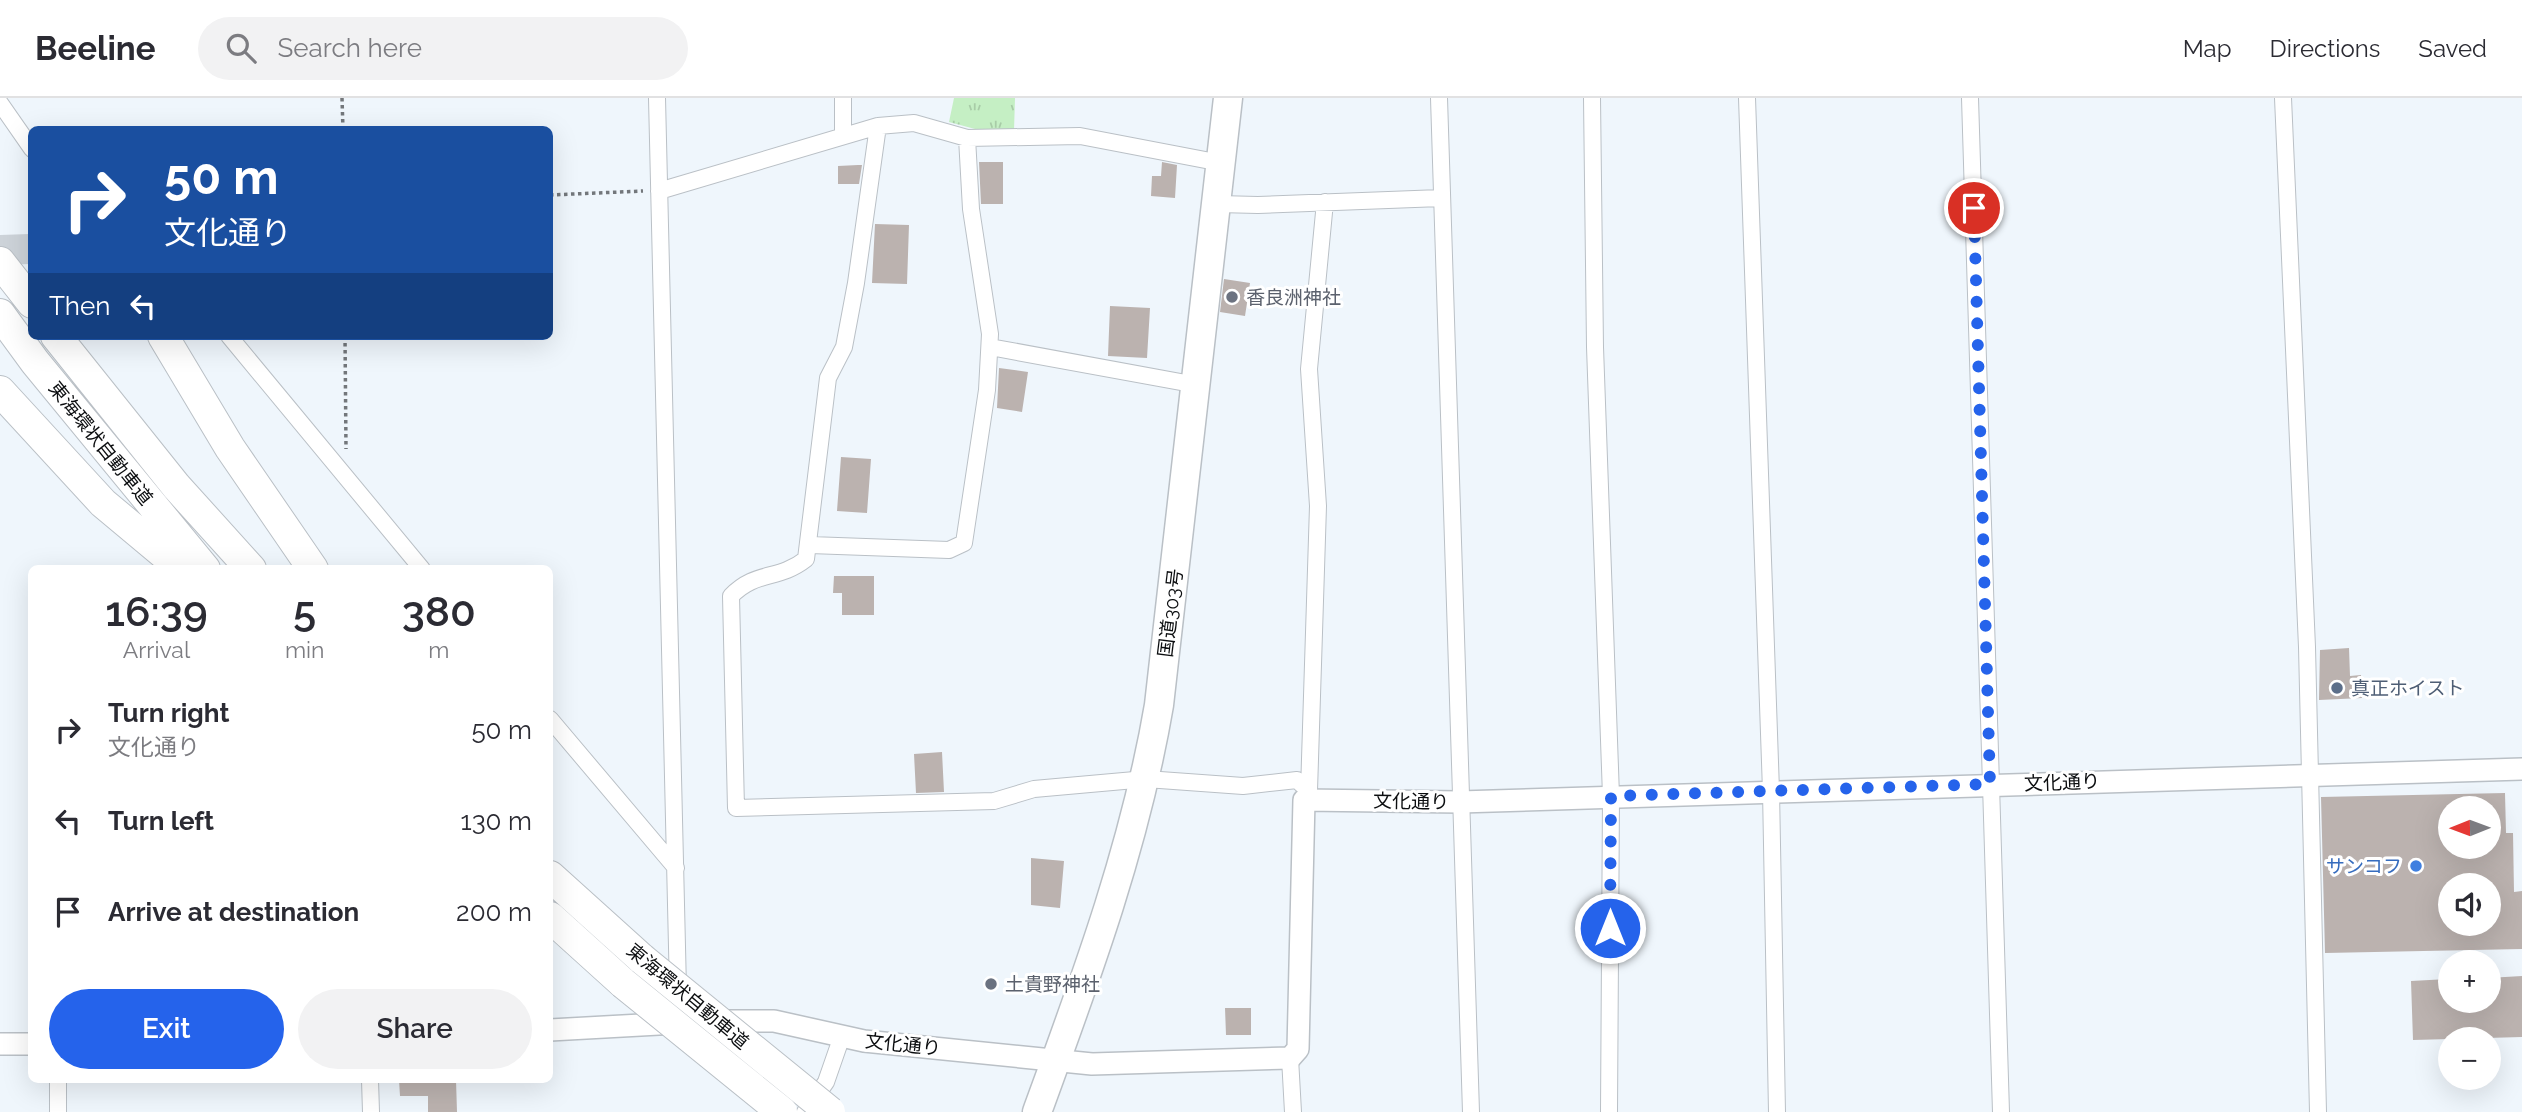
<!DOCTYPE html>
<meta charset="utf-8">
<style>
:root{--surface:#fff;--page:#f2f2f3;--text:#2b2b33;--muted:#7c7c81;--line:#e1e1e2;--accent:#2563eb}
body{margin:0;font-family:Raleway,"Noto Sans JP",sans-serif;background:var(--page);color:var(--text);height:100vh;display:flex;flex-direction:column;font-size:26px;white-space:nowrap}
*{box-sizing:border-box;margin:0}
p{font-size:23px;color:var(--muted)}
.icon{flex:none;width:38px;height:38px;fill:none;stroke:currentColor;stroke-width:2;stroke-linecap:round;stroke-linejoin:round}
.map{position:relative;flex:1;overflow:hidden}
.panel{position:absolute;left:28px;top:467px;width:525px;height:518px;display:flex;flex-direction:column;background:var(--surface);border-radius:10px;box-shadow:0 7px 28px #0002}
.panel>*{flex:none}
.top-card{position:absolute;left:28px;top:28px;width:525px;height:214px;border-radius:10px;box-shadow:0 7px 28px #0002;background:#1a4fa0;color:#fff;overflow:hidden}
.needle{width:46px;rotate:269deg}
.controls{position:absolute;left:2438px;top:698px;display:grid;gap:14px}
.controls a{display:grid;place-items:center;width:63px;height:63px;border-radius:50%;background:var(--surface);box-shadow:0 7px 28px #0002;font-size:35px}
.pin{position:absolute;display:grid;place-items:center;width:60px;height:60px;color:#fff;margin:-30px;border:4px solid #fff;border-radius:50%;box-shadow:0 2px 7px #0007}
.me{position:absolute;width:77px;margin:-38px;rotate:0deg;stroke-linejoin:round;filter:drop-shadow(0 0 5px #0008)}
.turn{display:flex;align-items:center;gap:24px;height:147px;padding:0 21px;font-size:32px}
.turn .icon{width:91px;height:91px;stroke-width:2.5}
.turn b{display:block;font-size:49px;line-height:60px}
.then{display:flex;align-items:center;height:66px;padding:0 21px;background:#0003;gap:14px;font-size:26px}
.eta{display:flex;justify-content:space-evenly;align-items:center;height:119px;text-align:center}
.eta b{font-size:42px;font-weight:600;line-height:49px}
.button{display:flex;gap:14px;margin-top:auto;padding:14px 21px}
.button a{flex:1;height:80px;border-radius:42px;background:var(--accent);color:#fff;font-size:28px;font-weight:600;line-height:80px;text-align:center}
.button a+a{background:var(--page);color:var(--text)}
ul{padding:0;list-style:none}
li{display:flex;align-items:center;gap:21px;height:91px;padding:0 21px}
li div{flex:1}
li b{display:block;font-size:26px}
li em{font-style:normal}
header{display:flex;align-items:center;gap:42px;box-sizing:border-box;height:98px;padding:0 35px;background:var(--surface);border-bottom:2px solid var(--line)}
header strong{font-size:33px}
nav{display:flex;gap:38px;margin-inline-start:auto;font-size:24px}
.search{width:490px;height:63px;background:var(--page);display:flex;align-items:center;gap:18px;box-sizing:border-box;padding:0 24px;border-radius:38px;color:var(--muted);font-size:26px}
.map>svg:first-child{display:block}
</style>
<header>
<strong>Beeline</strong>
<div class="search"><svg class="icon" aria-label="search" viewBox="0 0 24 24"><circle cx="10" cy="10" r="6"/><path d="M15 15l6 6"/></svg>Search here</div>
<nav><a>Map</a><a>Directions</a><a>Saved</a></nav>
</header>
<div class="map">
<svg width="2522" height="1014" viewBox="0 0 2522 1014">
<defs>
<pattern id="grass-tufts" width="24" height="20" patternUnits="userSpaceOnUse" patternTransform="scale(1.75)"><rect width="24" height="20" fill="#c5efc4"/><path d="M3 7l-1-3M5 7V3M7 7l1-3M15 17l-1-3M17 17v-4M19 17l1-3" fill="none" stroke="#a8cca7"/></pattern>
</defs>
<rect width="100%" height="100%" fill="#eff6fc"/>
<!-- grass -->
<path fill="url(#grass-tufts)" d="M954,0H1015L1014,32L975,31L949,24Z"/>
<!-- building -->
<path fill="#bbb2af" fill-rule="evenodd" d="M979,64H1003V106H981Z
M1162,64L1177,67L1175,100L1151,98L1152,78H1161Z
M858,67H862L859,86H838V68Z
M875,126L909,127L907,186L872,185Z
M1224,181L1250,185L1245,218L1220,214Z
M1110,208L1150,210L1147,260L1108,258Z
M999,270L1028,274L1022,314L997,310Z
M841,359L871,361L867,415L837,413Z
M834,478H874V517H842V495H833Z
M2349,550L2350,578L2361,577L2362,600L2319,602L2320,552Z
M942,654L944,694L916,695L914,656Z
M2505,695L2506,735H2513L2514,794L2522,793V851L2325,855L2321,699ZM2450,710H2488V749H2450ZM2450,788H2488V826H2450Z
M1031,760L1064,763L1060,810L1031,807Z
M2522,878V939L2413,942L2411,883L2448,881L2450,903H2488V880Z
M1225,910H1251V937H1226Z
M399,982H456L457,1014H428V998H400Z"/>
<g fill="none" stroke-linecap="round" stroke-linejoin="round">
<!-- motorway-tunnel -->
<path stroke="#cdd3d9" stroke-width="30" stroke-dasharray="30 15" stroke-linecap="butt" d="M0,152L32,151"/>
<defs>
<path id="minor" d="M657,0L678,891
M1439,0L1471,1014
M1592,0L1595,249L1611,698L1609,1014
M1747,0L1771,693L1777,1014
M1970,0L2001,1014
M2283,0L2307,549L2318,1014
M0,5L32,51
M878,28L856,185L844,249L828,280L806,461C778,483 756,472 731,498L736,710L994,703L1034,691L1146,681L1243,688L1297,682L1309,693L1318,408L1309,271L1325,104
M843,38V0
M659,93L878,28L914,25L967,40L1080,38L1221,65
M1218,106L1258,107L1441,100
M229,238L422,471
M990,249L1197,287
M810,447L949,452L964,445L987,292L990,236L971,111L967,40
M550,621L676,770
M1290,960L1293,1014
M58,982V1014
M370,982L371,1014
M805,1014L826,984L842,938"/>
<path id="tertiary" d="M713,923H774L864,943L1092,966L1290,960L1298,951L1304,702L1460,704L2522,671
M550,932L677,925
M0,946H32"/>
<path id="trunk" d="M1037,1014C1086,880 1135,748 1159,607L1228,0"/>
<path id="motorway" d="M0,164L32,205
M0,216L35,264L205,471
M56,238L176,388L251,471
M163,238L230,350L313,471
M0,293L103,405L182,471
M550,778L642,861
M550,819L623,885"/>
</defs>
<!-- minor casing -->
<use href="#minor" stroke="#bac0c6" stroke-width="18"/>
<!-- tertiary casing -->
<use href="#tertiary" stroke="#bac0c6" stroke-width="24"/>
<!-- trunk casing -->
<use href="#trunk" stroke="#bac0c6" stroke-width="31"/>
<!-- motorway casing -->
<use href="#motorway" stroke="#bac0c6" stroke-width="32"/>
<!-- path -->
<path stroke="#73777b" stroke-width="3.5" stroke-dasharray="3.5 3.5" stroke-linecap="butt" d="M342,0L343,32
M550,97L643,93
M345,238L346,351"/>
<!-- minor -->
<use href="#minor" stroke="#fff" stroke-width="16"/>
<!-- tertiary -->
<use href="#tertiary" stroke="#fff" stroke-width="21"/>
<!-- trunk -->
<use href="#trunk" stroke="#fff" stroke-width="28"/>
<!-- motorway -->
<use href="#motorway" stroke="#fff" stroke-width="30"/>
<defs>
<path id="motorway-bridge" d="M642,861L830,1014
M623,885L782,1014"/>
</defs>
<!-- motorway-bridge casing -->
<use href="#motorway-bridge" stroke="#bac0c6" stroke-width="32" stroke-linecap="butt"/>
<!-- motorway-bridge -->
<use href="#motorway-bridge" stroke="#fff" stroke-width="30"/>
</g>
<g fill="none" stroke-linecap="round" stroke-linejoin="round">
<!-- route -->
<path stroke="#2563eb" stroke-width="12" stroke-dasharray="0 21.6" d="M1610,830L1611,698L1990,686L1974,110"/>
</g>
<!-- markers -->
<g fill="#6b7280" stroke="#fff" stroke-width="2.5">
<circle cx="1232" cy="199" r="7"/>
<circle cx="991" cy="886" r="7"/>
</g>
<circle fill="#5c6f8a" stroke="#fff" stroke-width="2.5" cx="2337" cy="590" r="7"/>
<circle fill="#3f7fe0" stroke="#fff" stroke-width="2.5" cx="2416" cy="768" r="7"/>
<g text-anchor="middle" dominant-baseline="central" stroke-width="6" stroke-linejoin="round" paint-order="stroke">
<!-- worship labels -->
<g font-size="19" fill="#5b616d" stroke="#fff" text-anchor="start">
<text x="1246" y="199">香良洲神社</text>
<text x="1005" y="886">土貴野神社</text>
</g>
<!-- street labels -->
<g font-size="19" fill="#0c0e10" stroke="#fff">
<text transform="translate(101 345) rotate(51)">東海環状自動車道</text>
<text transform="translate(1170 515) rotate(-83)">国道303号</text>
<text transform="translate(2062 684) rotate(-2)">文化通り</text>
<text transform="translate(1411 703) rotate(1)">文化通り</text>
<text transform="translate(688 898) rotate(40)">東海環状自動車道</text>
<text transform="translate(903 946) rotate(6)">文化通り</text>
</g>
<!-- service labels -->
<g font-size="19" fill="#4e5e75" stroke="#fff" text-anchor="start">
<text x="2351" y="590">真正ホイスト</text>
</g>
<!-- shop labels -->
<g font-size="19" fill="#366cbe" stroke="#fff" text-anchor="end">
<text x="2402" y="768">サンコフ</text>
</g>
</g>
</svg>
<div class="controls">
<a><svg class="needle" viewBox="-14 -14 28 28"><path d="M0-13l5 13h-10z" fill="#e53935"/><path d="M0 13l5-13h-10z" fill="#7c7c81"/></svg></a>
<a><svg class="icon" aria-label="sound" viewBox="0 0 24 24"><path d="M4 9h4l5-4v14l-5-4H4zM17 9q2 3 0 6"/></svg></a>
<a>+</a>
<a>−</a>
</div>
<div class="pin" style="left:1974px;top:110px;background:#d93025"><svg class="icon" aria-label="arrive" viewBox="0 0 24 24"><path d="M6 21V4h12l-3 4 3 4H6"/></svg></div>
<svg class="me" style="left:1610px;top:830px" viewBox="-20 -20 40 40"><circle r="17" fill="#2563eb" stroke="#fff" stroke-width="3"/><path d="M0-11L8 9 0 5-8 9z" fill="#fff"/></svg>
<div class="top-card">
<div class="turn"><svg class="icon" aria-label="right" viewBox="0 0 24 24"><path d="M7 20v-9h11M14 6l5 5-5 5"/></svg><div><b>50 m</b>文化通り</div></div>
<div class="then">Then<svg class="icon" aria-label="left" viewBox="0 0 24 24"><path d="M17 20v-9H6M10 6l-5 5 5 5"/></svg></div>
</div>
<section class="panel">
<div class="eta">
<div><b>16:39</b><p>Arrival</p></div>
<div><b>5</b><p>min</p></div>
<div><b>380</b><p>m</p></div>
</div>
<ul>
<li><svg class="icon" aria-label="right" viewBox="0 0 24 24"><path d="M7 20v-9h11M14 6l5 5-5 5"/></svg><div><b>Turn right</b><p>文化通り</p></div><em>50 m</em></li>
<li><svg class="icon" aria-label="left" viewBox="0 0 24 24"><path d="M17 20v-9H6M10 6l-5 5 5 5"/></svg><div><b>Turn left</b></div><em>130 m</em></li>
<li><svg class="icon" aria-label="arrive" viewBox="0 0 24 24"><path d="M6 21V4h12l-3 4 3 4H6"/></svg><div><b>Arrive at destination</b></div><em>200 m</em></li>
</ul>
<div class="button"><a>Exit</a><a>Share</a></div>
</section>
</div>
